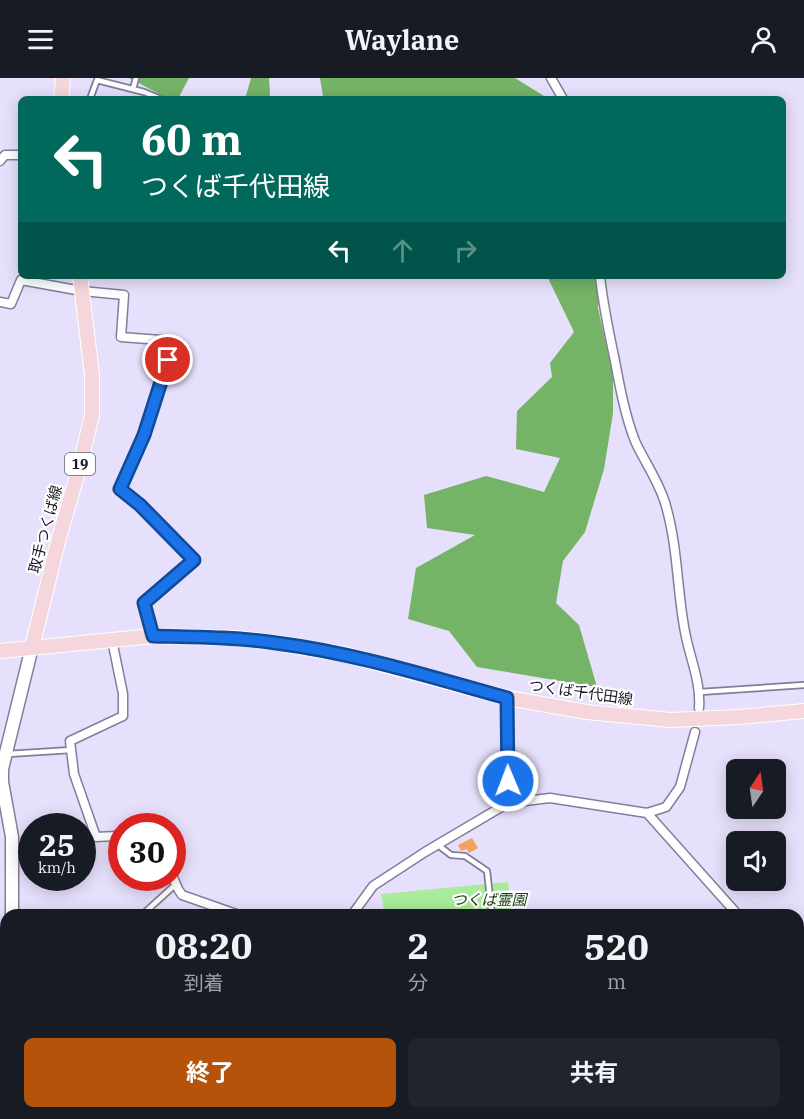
<!DOCTYPE html>
<html lang="ja">
<meta charset="utf-8">
<style>
:root{--surface:#171b24;--page:#20242c;--text:#f1f3f6;--muted:#9ea1a6;--accent:#b45309}
body{margin:0;font-family:"IBM Plex Serif","Noto Sans JP",serif;background:var(--page);color:var(--text);height:100vh;display:flex;flex-direction:column;font-size:22px;white-space:nowrap}
*{box-sizing:border-box;margin:0}
p{font-size:20px;color:var(--muted)}
.icon{flex:none;width:33px;height:33px;fill:none;stroke:currentColor;stroke-width:2;stroke-linecap:round;stroke-linejoin:round}
.map{position:relative;flex:1;overflow:hidden}
.details{position:absolute;left:0px;top:831px;width:804px;height:210px;display:flex;flex-direction:column;background:var(--surface);border-radius:18px 18px 0 0;box-shadow:0 3px 15px #0003}
.details>*{flex:none}
.top-card{position:absolute;left:18px;top:18px;width:768px;height:183px;border-radius:9px;box-shadow:0 3px 15px #0003;background:#00695c;color:#fff;overflow:hidden}
.needle{width:39px;rotate:13deg}
.tools{position:absolute;left:726px;top:681px;display:grid;gap:12px}
.tools a{display:grid;place-items:center;width:60px;height:60px;border-radius:9px;background:var(--surface);box-shadow:0 3px 15px #0003;font-size:30px}
.speed{position:absolute;left:18px;top:735px;display:flex;gap:12px;font-size:30px;font-weight:700;text-align:center}
.speed>*{display:grid;place-content:center;width:78px;height:78px;border-radius:50%;background:var(--surface);box-shadow:0 3px 15px #0003;line-height:1}
.speed small{font-size:15px;font-weight:400}
.speed .limit{border:9px solid #d22;background:#fff;color:#111}
.pin{position:absolute;display:grid;place-items:center;width:51px;height:51px;color:#fff;margin:-26px;border:3px solid #fff;border-radius:50%;box-shadow:0 2px 6px #0007}
.me{position:absolute;width:66px;margin:-33px;rotate:359deg;stroke-linejoin:round;filter:drop-shadow(0 0 4px #0008)}
.turn{display:flex;align-items:center;gap:21px;height:126px;padding:0 24px;font-size:27px}
.turn .icon{width:78px;height:78px;stroke-width:2.5}
.turn b{display:block;font-size:42px;line-height:51px}
.lanes{display:flex;align-items:center;height:57px;padding:0 24px;background:#0003;justify-content:center;gap:30px;direction:ltr}
.lanes .off{opacity:.35}
.eta{display:flex;justify-content:space-evenly;align-items:center;height:102px;text-align:center}
.eta b{font-size:36px;font-weight:700;line-height:42px}
.cta{display:flex;gap:12px;margin-top:auto;padding:12px 24px}
.cta a{flex:1;height:69px;border-radius:9px;background:var(--accent);color:#fff;font-size:24px;font-weight:700;line-height:69px;text-align:center}
.cta a+a{background:var(--page);color:var(--text)}
header{display:flex;justify-content:space-between;align-items:center;height:78px;padding:0 24px;background:var(--surface);font-size:27px;font-weight:700}
.map>svg:first-child{display:block}
</style>
<header><svg class="icon" aria-label="menu" viewBox="0 0 24 24"><path d="M4 6h16M4 12h16M4 18h16"/></svg>Waylane<svg class="icon" aria-label="person" viewBox="0 0 24 24"><circle cx="12" cy="8" r="4"/><path d="M4 21q1-7 8-7t8 7"/></svg></header>
<div class="map">
<svg width="804" height="1041" viewBox="0 0 804 1041">
<rect width="100%" height="100%" fill="#e7e0fc"/>
<!-- green -->
<path fill="#aaeb9b" d="M508,804L512,837H385L381,816Z"/>
<!-- forest -->
<path fill="#75b467" d="M129,0H189L178,21H169Z
M251,0H269L270,15L269,21H245Z
M320,0H515L544,18L545,21H330L323,19Z
M547,198H599L598,230L613,297V335L604,391L585,454L563,483L556,525L579,547L597,609L477,589L449,553L408,541L416,490L475,457L427,450L424,417L486,398L544,414L560,380L516,371L517,333L552,299L550,285L574,254Z"/>
<!-- building -->
<path fill="#efa35b" d="M472,760L478,770L469,775L467,771L461,773L458,767Z"/>
<g fill="none" stroke-linecap="round" stroke-linejoin="round">
<defs>
<path id="service" d="M133,11L136,0
M90,21L97,2L144,14L161,21
M700,614L804,607
M8,676L71,672
M438,767L451,777L465,778L487,793L492,837
M142,837L176,806
M0,907L6,906
M189,1035L190,1041"/>
<path id="minor" d="M551,0L563,21
M0,83L5,77H21
M600,198C603,227 609,255 615,283C620,310 625,337 635,363C645,385 660,405 666,428C678,470 677,513 685,554C690,581 701,603 699,630
M0,224L11,226L21,202L82,213L124,217L121,259L174,263L144,357L120,411L140,427L194,482L144,525L153,558
M112,562L123,616V638L70,663L74,696L96,759L116,758L122,762
M507,620L508,725
M647,735L738,837
M172,797L178,811L182,817L239,837
M352,837L373,808L425,774L508,725L550,720L647,735L666,729L680,709L695,654
M798,904L804,910
M267,1035L268,1041
M111,1041L128,1035"/>
<path id="secondary" d="M12,837V759L2,704V691L32,569
M22,1035V1041"/>
<path id="primary" d="M61,21L63,0
M32,569L59,460L80,387L92,337V297L80,198
M0,573L153,558L236,560L278,565L347,577L507,620L587,634L670,642L739,639L804,633"/>
</defs>
<!-- service casing -->
<use href="#service" stroke="#857c9b" stroke-width="8"/>
<!-- minor casing -->
<use href="#minor" stroke="#857c9b" stroke-width="11"/>
<!-- secondary casing -->
<use href="#secondary" stroke="#857c9b" stroke-width="15"/>
<!-- primary casing -->
<use href="#primary" stroke="#fff" stroke-width="16"/>
<!-- service -->
<use href="#service" stroke="#fff" stroke-width="4.5"/>
<!-- minor -->
<use href="#minor" stroke="#fff" stroke-width="8"/>
<!-- secondary -->
<use href="#secondary" stroke="#fff" stroke-width="12"/>
<!-- primary -->
<use href="#primary" stroke="#f5d6dc" stroke-width="14"/>
</g>
<g fill="none" stroke-linecap="round" stroke-linejoin="round">
<defs>
<path id="route" d="M168,282L144,357L120,411L140,427L194,482L144,525L153,558C195,559 235,559 276,565C355,575 431,599 507,620L508,703"/>
</defs>
<!-- route casing -->
<use href="#route" stroke="#114b97" stroke-width="15"/>
<!-- route -->
<use href="#route" stroke="#1a73e8" stroke-width="10"/>
</g>
<g text-anchor="middle" dominant-baseline="central" stroke-width="4.5" stroke-linejoin="round" paint-order="stroke">
<!-- shield labels -->
<rect fill="#fff" stroke="#615f67" stroke-width="1.5" x="65" y="375" width="30" height="22" rx="4.5"/>
<g font-size="14" font-weight="bold" fill="#1d1a26">
<text x="80" y="386">19</text>
</g>
<!-- street labels -->
<g font-size="15" fill="#1d1a26" stroke="#fff">
<text transform="translate(45 451) rotate(-75)">取手つくば線</text>
<text transform="translate(581 614) rotate(8)">つくば千代田線</text>
</g>
<!-- park labels -->
<g font-size="15" font-style="italic" fill="#19430e" stroke="#fff">
<text x="489" y="821">つくば霊園</text>
</g>
</g>
</svg>
<div class="tools">
<a><svg class="needle" viewBox="-14 -14 28 28"><path d="M0-13l5 13h-10z" fill="#e53935"/><path d="M0 13l5-13h-10z" fill="#9ea1a6"/></svg></a>
<a><svg class="icon" aria-label="sound" viewBox="0 0 24 24"><path d="M4 9h4l5-4v14l-5-4H4zM17 9q2 3 0 6"/></svg></a>
</div>
<div class="speed"><div>25<small>km/h</small></div><div class="limit">30</div></div>
<div class="pin" style="left:168px;top:282px;background:#d93025"><svg class="icon" aria-label="arrive" viewBox="0 0 24 24"><path d="M6 21V4h12l-3 4 3 4H6"/></svg></div>
<svg class="me" style="left:508px;top:703px" viewBox="-20 -20 40 40"><circle r="17" fill="#1a73e8" stroke="#fff" stroke-width="3"/><path d="M0-11L8 9 0 5-8 9z" fill="#fff"/></svg>
<div class="top-card">
<div class="turn"><svg class="icon" aria-label="left" viewBox="0 0 24 24"><path d="M17 20v-9H6M10 6l-5 5 5 5"/></svg><div><b>60 m</b>つくば千代田線</div></div>
<div class="lanes"><svg class="icon" aria-label="left" viewBox="0 0 24 24"><path d="M17 20v-9H6M10 6l-5 5 5 5"/></svg><svg class="icon off" aria-label="ahead" viewBox="0 0 24 24"><path d="M12 20V5M6 11l6-6 6 6"/></svg><svg class="icon off" aria-label="right" viewBox="0 0 24 24"><path d="M7 20v-9h11M14 6l5 5-5 5"/></svg></div>
</div>
<section class="details">
<div class="eta">
<div><b>08:20</b><p>到着</p></div>
<div><b>2</b><p>分</p></div>
<div><b>520</b><p>m</p></div>
</div>
<div class="cta"><a>終了</a><a>共有</a></div>
</section>
</div>
